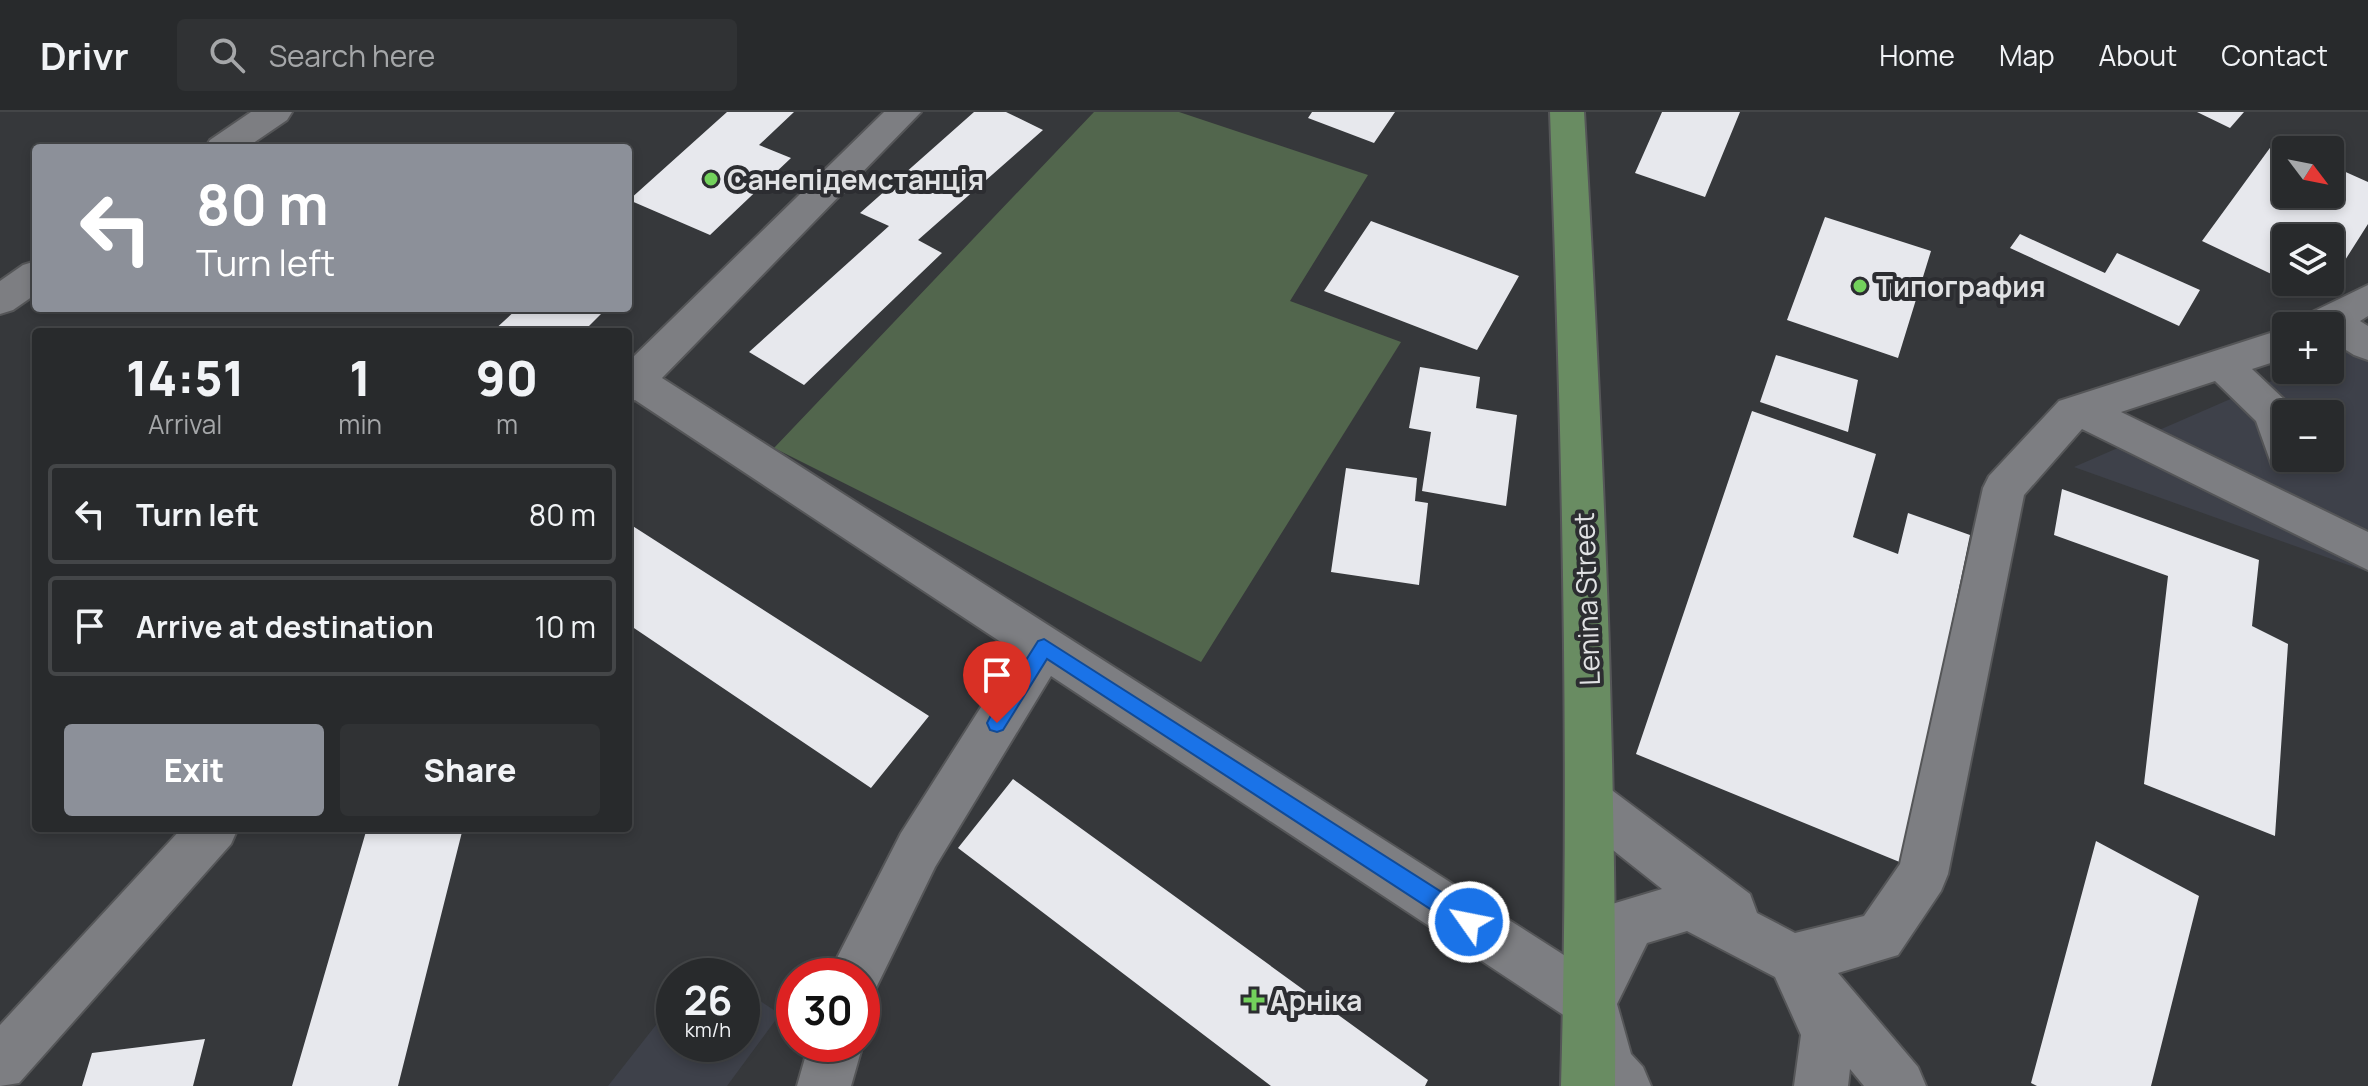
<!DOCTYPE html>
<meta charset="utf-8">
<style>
:root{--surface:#282a2c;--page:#303234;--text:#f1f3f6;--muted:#a5a7a9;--line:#444648;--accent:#8c9099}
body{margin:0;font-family:Manrope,sans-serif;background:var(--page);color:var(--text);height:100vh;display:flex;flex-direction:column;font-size:30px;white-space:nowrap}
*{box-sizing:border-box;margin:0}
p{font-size:26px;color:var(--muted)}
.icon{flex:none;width:44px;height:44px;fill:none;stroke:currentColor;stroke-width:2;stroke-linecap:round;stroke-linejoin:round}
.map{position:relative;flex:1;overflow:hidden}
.drawer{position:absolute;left:32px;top:216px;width:600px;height:504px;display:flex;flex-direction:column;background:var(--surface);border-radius:8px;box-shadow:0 4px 12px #0003,0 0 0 2px var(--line)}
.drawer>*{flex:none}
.top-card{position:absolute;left:32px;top:32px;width:600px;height:168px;border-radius:8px;box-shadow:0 4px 12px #0003,0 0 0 2px var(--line);background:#8c9099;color:#fff;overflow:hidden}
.needle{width:52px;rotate:122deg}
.controls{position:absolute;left:2272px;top:24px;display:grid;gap:16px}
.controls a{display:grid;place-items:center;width:72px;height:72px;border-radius:8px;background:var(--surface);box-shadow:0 4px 12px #0003,0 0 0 2px var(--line);font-size:40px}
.speed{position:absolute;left:656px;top:846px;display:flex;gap:16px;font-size:40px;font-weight:700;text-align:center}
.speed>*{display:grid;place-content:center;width:104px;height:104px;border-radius:50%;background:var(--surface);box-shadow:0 4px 12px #0003,0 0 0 2px var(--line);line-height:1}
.speed small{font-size:20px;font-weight:400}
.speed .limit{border:12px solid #d22;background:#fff;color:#111}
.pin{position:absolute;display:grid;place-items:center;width:68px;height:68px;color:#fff;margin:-82px -34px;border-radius:50% 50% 50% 0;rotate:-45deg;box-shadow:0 0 8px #0007}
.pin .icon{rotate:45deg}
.me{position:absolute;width:88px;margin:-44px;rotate:303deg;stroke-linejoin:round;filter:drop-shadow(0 0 6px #0008)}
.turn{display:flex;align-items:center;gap:28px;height:168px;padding:0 32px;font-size:36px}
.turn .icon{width:104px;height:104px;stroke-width:2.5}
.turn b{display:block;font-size:56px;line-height:68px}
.eta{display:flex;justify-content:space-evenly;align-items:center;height:136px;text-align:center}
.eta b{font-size:48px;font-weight:800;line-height:56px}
.action{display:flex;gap:16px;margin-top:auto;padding:16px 32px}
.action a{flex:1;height:92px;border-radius:8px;background:var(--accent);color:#fff;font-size:32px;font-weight:800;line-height:92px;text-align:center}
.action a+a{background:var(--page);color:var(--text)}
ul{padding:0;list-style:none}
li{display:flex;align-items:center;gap:24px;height:100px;margin:0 16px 12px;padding:0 16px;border:4px solid var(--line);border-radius:8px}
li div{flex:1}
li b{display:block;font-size:30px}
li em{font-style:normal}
header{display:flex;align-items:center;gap:48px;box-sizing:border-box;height:112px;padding:0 40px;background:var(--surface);border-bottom:2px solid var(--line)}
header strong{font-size:38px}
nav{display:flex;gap:44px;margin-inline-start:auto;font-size:28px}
.search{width:560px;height:72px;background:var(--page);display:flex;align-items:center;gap:20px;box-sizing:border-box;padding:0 28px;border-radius:8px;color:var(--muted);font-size:30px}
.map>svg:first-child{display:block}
</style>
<header>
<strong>Drivr</strong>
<div class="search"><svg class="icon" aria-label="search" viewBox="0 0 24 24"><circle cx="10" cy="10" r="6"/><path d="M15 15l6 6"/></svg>Search here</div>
<nav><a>Home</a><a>Map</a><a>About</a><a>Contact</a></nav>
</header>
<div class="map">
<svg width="2368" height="974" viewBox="0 0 2368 974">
<rect width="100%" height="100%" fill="#36383b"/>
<!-- built -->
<path fill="#3e414a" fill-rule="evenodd" d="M2368,227V460L2074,355L2297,258H2330V244ZM2286,302H2330V346H2286Z
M742,877L780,902L727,974H608L674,890V932H742Z"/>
<!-- green -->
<path fill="#52664d" d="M1094,0H1179L1368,63L1290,189L1401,230L1201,550L774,336Z"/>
<!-- building -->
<path fill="#e7e8ed" d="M727,0H794L759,33L791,46L710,123L629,88Z
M974,0H1006L1043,18L918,128L942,141L804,273L749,240L889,114L860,101Z
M1312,0H1395L1374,31L1308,6Z
M1662,0H1740L1705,85L1635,61Z
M2197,0H2244L2230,16Z
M2275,29L2297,38H2286V82H2330V53L2368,70V112L2321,186L2287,170H2330V126H2286V169L2202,129Z
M1825,105L1931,139L1898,246L1787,208Z
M1371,109L1519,164L1477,238L1324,179Z
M2020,122L2105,161L2117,141L2200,178L2179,214L2010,136Z
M518,196H607L583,220H492Z
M1776,243L1858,268L1848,320L1760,290Z
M1420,255L1480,265L1476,296L1517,303L1506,394L1422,379L1431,320L1409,316Z
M1752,299L1876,342L1853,425L1898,442L1908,401L1970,423L1902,751L1636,642Z
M1346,356L1417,366L1415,389L1428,391L1419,473L1331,460Z
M2062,377L2259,448L2252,514L2288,532L2275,724L2144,672L2168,464L2054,423Z
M628,411L929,604L871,676L628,512Z
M1013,667L1428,968L1425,974H1271L958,736Z
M367,716H463L398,974H292Z
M2096,729L2199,784L2151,974H2037L2031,971Z
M205,927L193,974H82L92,941Z"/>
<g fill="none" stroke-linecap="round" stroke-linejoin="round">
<defs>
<path id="minor" d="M251,0H292L287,8L246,36H205L210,28Z
M884,0H921L662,266L1581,854L1612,792L1662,777L1575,708L1568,692L1575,676L1592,669L1609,676L1750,782L1757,801L1795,821L1864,804L1900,752L1983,376L1989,364L2059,289L2286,216V246L2252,257L2288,291L2294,302H2286V346H2304L2300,354L2286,358L2272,354L2256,309L2215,269L2121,300L2368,420V458L2082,317L2024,383L1948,762L1941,779L1898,843L1838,861L1918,955L1926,974H1864L1850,957L1848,974H1794L1801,923L1775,865L1687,819L1647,831L1617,892L1631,942L1643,955L1651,974H1589L1568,906L1051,564L935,755L873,882L862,887V864H829L837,846L901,721L1016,540L635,288L628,290V250Z
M36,149V182L13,198L0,202V169L23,153Z
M2368,173V204L2360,209L2368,214V248L2354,243L2330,228V214H2299L2304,204Z
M182,716H238L231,732L19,971L0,974V913Z
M862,931L863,932L851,974H797L809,932Z"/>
<path id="major" d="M1550,0H1584C1603,325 1617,649 1615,974H1561C1570,649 1562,325 1550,0Z"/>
</defs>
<!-- minor casing -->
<use href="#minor" stroke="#555658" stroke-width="4"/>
<!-- major casing -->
<use href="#major" stroke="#555658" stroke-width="4"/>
<!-- minor -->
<use href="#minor" fill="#7d7e82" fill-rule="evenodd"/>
<!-- major -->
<use href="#major" fill="#698c62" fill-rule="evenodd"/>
</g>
<!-- route -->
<path fill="#1a73e8" stroke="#114b97" stroke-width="2" d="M1044,527L1476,802L1479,810L1476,817L1469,820L1461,817L1047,547L1003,618L997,620L990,618L987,611L990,605L1038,529Z"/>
<!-- markers -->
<g fill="#73d25c" stroke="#2c2d31" stroke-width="3">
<circle cx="711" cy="67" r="8"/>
<circle cx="1860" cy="174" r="8"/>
<path d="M1250 876h8v8h8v8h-8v8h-8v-8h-8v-8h8z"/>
</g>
<g text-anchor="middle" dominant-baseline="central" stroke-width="8" stroke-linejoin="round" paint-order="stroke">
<!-- poi labels -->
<g font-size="28" font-weight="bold" fill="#e1e2e4" stroke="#2c2d31" text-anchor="start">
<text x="727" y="67">Санепідемстанція</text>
<text x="1876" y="174">Типография</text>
<text x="1270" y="888">Арніка</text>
</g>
<!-- street labels -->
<g font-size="28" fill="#e1e2e4" stroke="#2c2d31">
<text transform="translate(1586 487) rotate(-92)">Lenina Street</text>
</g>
</g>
</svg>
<div class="controls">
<a><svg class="needle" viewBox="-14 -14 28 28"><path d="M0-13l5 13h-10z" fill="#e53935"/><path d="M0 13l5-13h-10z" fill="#a5a7a9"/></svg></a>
<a><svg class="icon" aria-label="layers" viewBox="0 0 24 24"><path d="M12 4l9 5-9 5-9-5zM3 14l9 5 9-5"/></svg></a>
<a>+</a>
<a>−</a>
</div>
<div class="speed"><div>26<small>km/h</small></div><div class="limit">30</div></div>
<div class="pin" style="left:997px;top:611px;background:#d93025"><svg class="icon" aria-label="arrive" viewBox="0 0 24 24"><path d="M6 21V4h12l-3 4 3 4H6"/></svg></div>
<svg class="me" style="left:1469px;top:810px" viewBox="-20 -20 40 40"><circle r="17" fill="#1a73e8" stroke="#fff" stroke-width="3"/><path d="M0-11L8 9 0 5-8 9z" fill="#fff"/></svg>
<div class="top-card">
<div class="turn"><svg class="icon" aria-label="left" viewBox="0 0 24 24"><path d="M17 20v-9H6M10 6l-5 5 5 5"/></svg><div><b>80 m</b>Turn left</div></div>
</div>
<section class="drawer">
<div class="eta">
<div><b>14:51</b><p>Arrival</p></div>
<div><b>1</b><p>min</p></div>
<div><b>90</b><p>m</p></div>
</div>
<ul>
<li><svg class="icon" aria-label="left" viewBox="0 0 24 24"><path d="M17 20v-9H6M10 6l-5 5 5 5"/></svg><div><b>Turn left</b></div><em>80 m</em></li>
<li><svg class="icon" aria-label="arrive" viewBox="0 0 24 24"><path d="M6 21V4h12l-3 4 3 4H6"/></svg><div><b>Arrive at destination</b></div><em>10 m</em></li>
</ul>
<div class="action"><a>Exit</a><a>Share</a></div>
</section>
</div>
